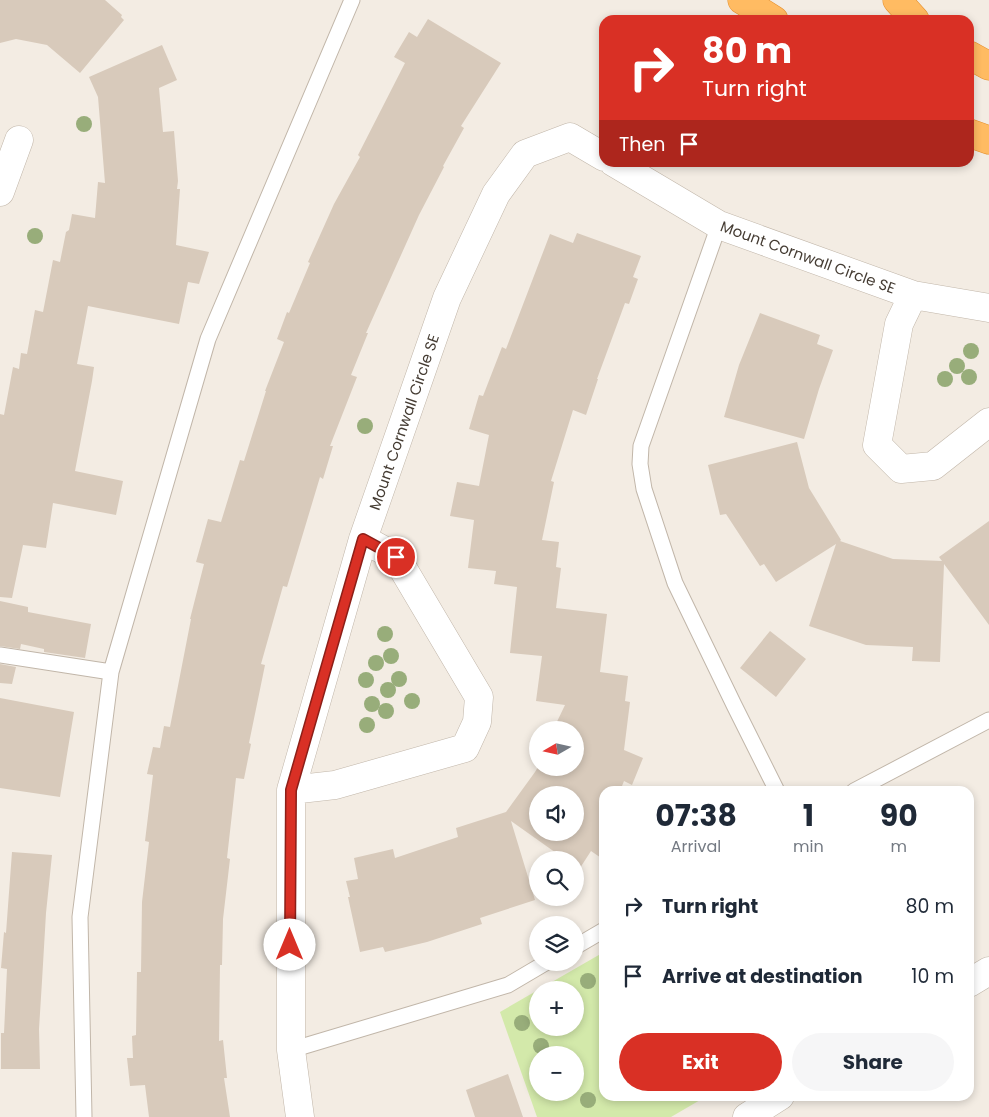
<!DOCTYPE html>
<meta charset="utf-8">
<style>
:root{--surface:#fff;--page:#f6f6f7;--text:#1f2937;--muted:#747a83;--accent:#d93025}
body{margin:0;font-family:Poppins,sans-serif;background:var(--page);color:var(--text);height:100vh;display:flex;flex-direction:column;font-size:19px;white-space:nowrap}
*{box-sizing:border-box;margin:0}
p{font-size:16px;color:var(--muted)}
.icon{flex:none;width:28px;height:28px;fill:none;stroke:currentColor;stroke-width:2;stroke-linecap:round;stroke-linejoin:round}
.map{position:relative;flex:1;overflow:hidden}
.drawer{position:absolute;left:599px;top:786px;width:375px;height:315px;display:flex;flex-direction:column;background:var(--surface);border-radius:15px;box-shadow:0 2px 8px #0003}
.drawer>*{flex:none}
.guide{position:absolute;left:599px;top:15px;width:375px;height:152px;border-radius:15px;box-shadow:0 2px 8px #0003;background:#d93025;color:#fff;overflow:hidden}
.needle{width:32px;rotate:261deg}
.buttons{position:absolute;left:529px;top:721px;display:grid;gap:10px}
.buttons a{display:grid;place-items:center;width:55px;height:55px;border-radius:50%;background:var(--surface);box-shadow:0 2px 8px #0003;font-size:25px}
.pin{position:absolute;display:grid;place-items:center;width:42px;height:42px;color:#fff;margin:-21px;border:2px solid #fff;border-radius:50%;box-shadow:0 1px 5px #0007}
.me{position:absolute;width:55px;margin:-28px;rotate:0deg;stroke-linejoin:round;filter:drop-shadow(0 0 4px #0008)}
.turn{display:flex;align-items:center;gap:18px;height:105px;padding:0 20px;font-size:22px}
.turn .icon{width:65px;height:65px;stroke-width:2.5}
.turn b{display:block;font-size:35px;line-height:42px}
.then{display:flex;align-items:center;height:48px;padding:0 20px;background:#0003;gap:10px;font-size:19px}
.eta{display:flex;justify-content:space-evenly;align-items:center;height:85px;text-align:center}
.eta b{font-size:30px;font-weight:700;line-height:35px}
.action{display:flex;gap:10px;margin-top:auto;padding:10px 20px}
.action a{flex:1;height:58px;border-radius:30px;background:var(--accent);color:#fff;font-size:20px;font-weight:700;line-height:58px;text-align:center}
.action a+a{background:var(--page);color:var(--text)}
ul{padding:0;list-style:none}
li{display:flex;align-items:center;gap:15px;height:70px;padding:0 20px}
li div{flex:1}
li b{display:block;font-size:19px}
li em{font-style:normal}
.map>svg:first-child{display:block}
</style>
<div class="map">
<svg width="989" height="1117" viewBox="0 0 989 1117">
<rect width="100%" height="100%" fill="#f3ece3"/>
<!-- green -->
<path fill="#d3e9aa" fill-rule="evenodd" d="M604,952V1096H707L671,1117H537L500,1012L538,990V1028H575V990H538ZM538,1055H575V1092H538Z"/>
<!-- building -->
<path fill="#d8cabb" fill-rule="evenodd" d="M0,0H105L122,15L121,17L124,20L80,73L47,45L16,39L0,43Z
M428,19L501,63L461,126L464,128L443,166L444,167L419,215L366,333H368L351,375L357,377L330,446H333L323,479L320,477L287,587L283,586L261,664L265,665L249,743L251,744L244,779L236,778L227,858L230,859L223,919L222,965H220L219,1041L223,1040L227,1078H224L230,1117H149L145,1085L130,1086L127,1058H133L132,1036L136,1035L137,972H141L142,902L149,842L145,841L153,775L147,774L153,747L160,748L164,726L170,727L191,619H190L204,564L196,562L208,519L221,522L240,460L244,461L266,391H265L284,342L277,339L287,312L289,313L310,263L308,262L334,204L360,157L358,155L405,63L394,57L409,32L417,37Z
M162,45L177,80L159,88L163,132L174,131L178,181L177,189H180L176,245L209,252L199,284L188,282L179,324L88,306L77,364L94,367L92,381L75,471L123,481L116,515L53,503L46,548L23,545L12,598L0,597V414L4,415L13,367L19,369L21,353L27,354L35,310L43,312L53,260L60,262L66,232L69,230L72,214L95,218L98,182L105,183L98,97L89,77Z
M577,233L641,256L633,277L638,279L629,304L625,303L597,379H598L586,415L573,410L551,481L554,482L542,540L559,542L556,567L561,568L556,608L607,614L600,672L628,676L625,701L630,702L624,750L643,758L632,785L624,781L620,791H604V860L591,851L580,868L575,864V860H569L560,854L559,855L511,821L535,900L480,918L482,924L427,942L385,952L383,947L360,952L348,897H350L346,881L358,879L354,858L393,849L395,858L458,837L456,828L506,812L535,772L538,767V768H575V730H553L565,705L536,701L542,656L510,653L517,587L494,584L496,571L468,568L474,520L450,516L457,482L479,486L489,435L469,429L479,395L483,396L502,347L506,349L550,234L573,243ZM538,795H575V832H538Z
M760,313L820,335L817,344L833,350L819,389L804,439L724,417L739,365Z
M797,442L809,488L841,540L840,541L893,559L942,561L939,557L989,521V625L944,564L940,662L912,661L913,647L866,645L809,626L836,544L776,582L764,564L760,566L726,514L720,515L708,465Z
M0,601L28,607V612L91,624L85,658L44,652V649L21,644L20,649L0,646Z
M770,631L806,659L776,697L740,668Z
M0,664L16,667L12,684L0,683Z
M0,698L74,712L60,797L0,788Z
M12,852L52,855L46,913L42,981L39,1029L40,1069H1V1033H4L7,969L1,968L4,932L6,933Z
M508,1074L523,1117H475L466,1090Z"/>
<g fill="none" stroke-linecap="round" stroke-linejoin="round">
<defs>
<path id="lane" d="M719,225L641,446L640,464L644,489L675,583L734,705L777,791
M0,655L111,672
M854,791L989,720
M575,947L604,930
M291,1050L508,985L547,962
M84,1117L80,917L111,672L208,339L352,0"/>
<path id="street" d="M613,162L719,225L913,295L989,308
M0,192L19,140
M913,295L899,324L877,445L901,469L933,466L989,422
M291,790L335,785L465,748L477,722L479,697L396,557L363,539
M969,983L989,971
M300,1117L291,1050V790L363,539L447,298L496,194L525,154L570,137L604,157
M747,1117L780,1096"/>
<path id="highway" d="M742,0L774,20
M897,0L915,20
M969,55L989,66
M969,133L989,140"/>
</defs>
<!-- lane casing -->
<use href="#lane" stroke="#c1b6a9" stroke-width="17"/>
<!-- street casing -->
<use href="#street" stroke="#c1b6a9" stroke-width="29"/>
<!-- highway casing -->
<use href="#highway" stroke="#e48e2c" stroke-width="29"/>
<!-- lane -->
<use href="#lane" stroke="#fff" stroke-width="15"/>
<!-- street -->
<use href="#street" stroke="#fff" stroke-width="28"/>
<!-- highway -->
<use href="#highway" stroke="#ffbb62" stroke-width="28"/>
</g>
<!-- trees -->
<g fill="#98ad7a">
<circle cx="84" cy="124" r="8"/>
<circle cx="35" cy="236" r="8"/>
<circle cx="971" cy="351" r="8"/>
<circle cx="957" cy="366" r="8"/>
<circle cx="969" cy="377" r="8"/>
<circle cx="945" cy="379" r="8"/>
<circle cx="365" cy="426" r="8"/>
<circle cx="385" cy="634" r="8"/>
<circle cx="391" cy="656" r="8"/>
<circle cx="376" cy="663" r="8"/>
<circle cx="399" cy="679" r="8"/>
<circle cx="366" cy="680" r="8"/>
<circle cx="388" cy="690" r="8"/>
<circle cx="412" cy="701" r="8"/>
<circle cx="372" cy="704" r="8"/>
<circle cx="386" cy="711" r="8"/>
<circle cx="367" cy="725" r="8"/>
<circle cx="588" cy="981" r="8"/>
<circle cx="522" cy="1023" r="8"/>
<circle cx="541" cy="1046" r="8"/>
<circle cx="588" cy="1100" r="8"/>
</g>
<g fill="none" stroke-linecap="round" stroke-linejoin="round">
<defs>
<path id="route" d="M290,945L291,790L363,539L396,557"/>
</defs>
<!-- route casing -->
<use href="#route" stroke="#8d1f18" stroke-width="12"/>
<!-- route -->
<use href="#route" stroke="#d93025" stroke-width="9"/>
</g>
<g text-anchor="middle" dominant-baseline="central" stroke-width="4.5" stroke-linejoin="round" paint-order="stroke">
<!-- street labels -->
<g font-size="15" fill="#453c33" stroke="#fff">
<text transform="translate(808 257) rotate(20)">Mount Cornwall Circle SE</text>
<text transform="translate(404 422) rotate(-71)">Mount Cornwall Circle SE</text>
</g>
</g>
</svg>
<div class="buttons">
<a><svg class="needle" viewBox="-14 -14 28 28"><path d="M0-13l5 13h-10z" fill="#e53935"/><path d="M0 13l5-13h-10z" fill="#747a83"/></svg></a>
<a><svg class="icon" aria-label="sound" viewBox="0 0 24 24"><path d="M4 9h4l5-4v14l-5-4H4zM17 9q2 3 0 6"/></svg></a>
<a><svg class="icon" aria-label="search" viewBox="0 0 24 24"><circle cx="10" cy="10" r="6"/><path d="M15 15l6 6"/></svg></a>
<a><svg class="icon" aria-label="layers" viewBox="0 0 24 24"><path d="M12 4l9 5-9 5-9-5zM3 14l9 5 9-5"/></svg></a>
<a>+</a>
<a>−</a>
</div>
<div class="pin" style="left:396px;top:557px;background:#d93025"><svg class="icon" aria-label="arrive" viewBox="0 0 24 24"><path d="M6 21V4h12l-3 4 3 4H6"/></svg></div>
<svg class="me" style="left:290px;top:945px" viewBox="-20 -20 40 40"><circle r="19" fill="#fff"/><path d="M0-13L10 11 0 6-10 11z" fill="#d93025"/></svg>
<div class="guide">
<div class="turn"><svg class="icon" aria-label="right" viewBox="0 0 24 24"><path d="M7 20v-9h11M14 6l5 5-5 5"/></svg><div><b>80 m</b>Turn right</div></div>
<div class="then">Then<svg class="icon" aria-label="arrive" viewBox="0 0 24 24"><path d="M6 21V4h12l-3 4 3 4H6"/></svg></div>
</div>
<section class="drawer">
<div class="eta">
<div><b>07:38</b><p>Arrival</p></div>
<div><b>1</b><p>min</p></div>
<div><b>90</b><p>m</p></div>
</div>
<ul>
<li><svg class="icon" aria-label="right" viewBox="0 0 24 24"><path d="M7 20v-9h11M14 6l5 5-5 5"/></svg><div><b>Turn right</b></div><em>80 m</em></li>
<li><svg class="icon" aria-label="arrive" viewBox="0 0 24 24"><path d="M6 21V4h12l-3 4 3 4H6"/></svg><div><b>Arrive at destination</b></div><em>10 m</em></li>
</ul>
<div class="action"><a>Exit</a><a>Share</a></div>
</section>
</div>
